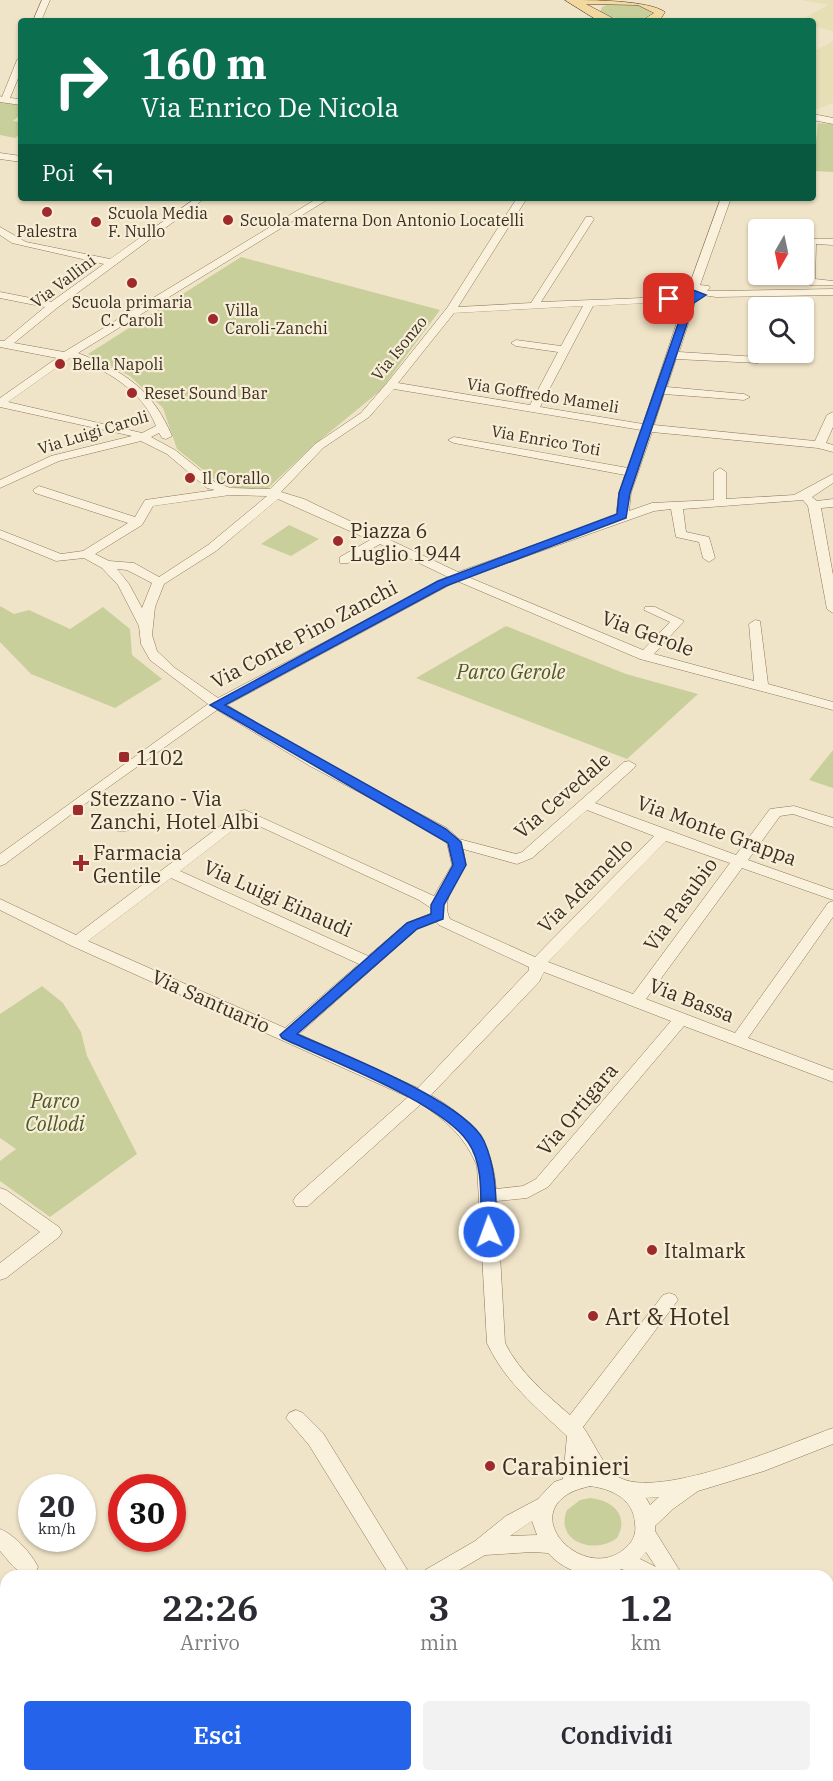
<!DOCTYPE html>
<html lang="it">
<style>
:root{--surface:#fff;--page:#f2f2f3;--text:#2b2b33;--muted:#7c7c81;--accent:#2563eb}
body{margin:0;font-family:"IBM Plex Serif",serif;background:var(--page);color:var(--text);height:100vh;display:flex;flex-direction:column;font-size:22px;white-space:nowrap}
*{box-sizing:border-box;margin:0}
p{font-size:20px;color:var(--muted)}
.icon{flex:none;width:33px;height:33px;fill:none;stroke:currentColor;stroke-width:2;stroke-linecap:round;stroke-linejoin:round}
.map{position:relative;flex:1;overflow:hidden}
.details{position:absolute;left:0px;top:1570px;width:834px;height:212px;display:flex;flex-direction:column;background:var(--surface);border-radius:18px 18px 0 0;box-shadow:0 2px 4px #0004}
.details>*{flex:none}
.guide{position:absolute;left:18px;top:18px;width:798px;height:183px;border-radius:6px;box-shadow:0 2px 4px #0004;background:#0b6e4f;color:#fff;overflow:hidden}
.needle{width:39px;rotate:189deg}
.controls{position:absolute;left:748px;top:219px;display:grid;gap:12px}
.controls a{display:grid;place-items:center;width:66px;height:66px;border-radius:6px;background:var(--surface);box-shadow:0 2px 4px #0004;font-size:30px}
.speed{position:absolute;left:18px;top:1474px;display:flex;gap:12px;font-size:30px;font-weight:700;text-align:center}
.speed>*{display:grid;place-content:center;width:78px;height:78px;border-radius:50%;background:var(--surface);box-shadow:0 2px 4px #0004;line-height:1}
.speed small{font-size:15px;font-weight:400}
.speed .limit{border:9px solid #d22;background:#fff;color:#111}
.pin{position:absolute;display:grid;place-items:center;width:51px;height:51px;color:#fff;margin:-26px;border-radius:12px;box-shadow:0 3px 9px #0006}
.me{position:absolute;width:66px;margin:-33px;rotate:358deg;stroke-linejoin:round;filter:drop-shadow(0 0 4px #0008)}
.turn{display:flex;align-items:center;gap:21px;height:126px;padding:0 24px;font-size:27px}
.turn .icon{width:78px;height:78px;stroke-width:2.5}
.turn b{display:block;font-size:42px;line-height:51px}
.then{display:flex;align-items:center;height:57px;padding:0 24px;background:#0003;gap:12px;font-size:22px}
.eta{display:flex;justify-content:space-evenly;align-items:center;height:102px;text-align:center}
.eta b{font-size:36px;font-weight:600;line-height:42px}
.primary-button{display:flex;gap:12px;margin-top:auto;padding:12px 24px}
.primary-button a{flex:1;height:69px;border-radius:6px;background:var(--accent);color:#fff;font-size:24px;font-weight:600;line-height:69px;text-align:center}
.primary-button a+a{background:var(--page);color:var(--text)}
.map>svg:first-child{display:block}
</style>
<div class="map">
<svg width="833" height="1781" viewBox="0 0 833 1781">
<rect width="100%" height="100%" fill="#f0e4c8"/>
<!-- farmland -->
<path fill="#e6deb5" d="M802,0H833V31L813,26V21H800L828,5Z
M833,41V103L813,111V52Z"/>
<!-- green -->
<path fill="#c9cf9b" d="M611,3L640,4L652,13C638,25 615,20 600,12L602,7Z
M0,102L21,105V114L13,121L21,122V133L15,138L0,135Z
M818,123L833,124V172L813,171Z
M241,257L440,310L381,390L314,445L266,490L236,488L217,481L177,449L163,408L130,376L88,354Z
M289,525L319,539L291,556L261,544Z
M0,606L14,614L29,610L70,629L103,607L130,629L132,655L162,679L115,708L31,674L0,642Z
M506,626L626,674L698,694L627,759L416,678Z
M833,750V788L809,780Z
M42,986L63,1003L81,1032L87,1056L137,1154L50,1217L0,1181V1161L16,1149L0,1138V1014Z
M590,1498C612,1500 630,1515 617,1538C595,1555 554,1542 567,1510L580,1500Z"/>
<!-- water -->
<path fill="#a9c4bc" stroke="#6f938a" stroke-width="1.5" d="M286,1776H449L447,1781H284Z"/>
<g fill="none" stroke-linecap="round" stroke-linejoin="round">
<defs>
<path id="minor" d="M42,0H50L41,21H33Z
M21,57V71L10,98L21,99V105L0,102V96L2,97L17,60Z
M813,114L833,118V124L813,120Z
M0,153L21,156V162L0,159Z
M196,198L201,201L199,203L57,308L14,343L64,352L318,198H330L78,353C124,371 153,390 172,436L166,439L162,438L159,433L151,437L175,450L215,482L230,488L270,489L315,444L361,413L387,383L447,308L517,198H527L458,307L531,303L586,217H592L594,219L541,302L693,296L694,306L679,352L758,357L763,360L758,363L676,359L667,387L744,394L750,397L744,400L664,394L654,425L815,441L827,415L833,412V427L826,443L833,445V452L818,448L652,432L631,493L629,511L652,503L714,500V472L720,468L726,472V499L794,495L833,474V483L812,497L817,501L833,499V507L821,508L833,575V613L827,609L808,506L803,500L683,509L686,532L709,537L715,558L709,562L703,558L699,542L676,537L671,509L654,511L468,577L643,650L670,622L644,610L645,607H655L684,621L654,654L754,681L749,624L755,620L760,621L768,684L833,702V710L640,659L457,581L227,705L320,761L447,828L459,839L516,854L522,852L624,762L629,761L636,765L634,768L595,803L736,855L770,809L794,806L833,818V827L793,814L780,816L748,860L833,890V900L742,868L646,999L735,1033L828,903L833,901V917L748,1038L833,1070V1082L684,1026L548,1187L527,1198L497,1201L505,1343C520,1373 546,1394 570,1415L663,1295L669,1293L675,1295L678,1300L583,1427C593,1441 601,1461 613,1473C647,1507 793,1442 833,1428V1444L764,1471L698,1491L673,1509L655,1526V1531L683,1576H636L622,1569C596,1580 568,1575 548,1553L532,1552L485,1555L449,1576H422L425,1570L475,1541L506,1516L538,1499L554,1482L563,1479L567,1436C536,1407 505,1382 487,1343L477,1166C466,1138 446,1120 421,1104L308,1206H296L293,1201L296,1196L408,1097L72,946L0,910V899L76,935L240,811L245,810L434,896L452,865L447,843L437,834L310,766L217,710L89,801L5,864L0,866V854L208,704L150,660L141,644L139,626L118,585L102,568L84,558L56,561L0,538V530L61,554L83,551L128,523L35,493L33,490L39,486L135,517L145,500L215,490L207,488L167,454L141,441L59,461L0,488V480L51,456L132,436L0,407V398L57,358L0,347V341H4L45,307L0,298V292L51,302L104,264L12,243L0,235V227L26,242L110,259ZM684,301L643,424L540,407L593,306ZM583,306L561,346L516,340L511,343L516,346L558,352L530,405L398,383L454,313ZM70,358C104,367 143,391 156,426L142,433L8,402ZM394,389L641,430L628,468L454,437L448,440L454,443L625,475L619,493L616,516L458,572L388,539L386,535H379L304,499L281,492L323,448L369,417ZM230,495L267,496L208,545L159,577L134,563L109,561L95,554L142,525L153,506ZM278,499L370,540L340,557V563H348L380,544L448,577L218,698L175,668L157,651L152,635L155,607L164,584L216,551ZM117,569L127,570L152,583L142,608L129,584ZM587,810L654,836L535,957L450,919C440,900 457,881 466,865L463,849L517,864L532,858ZM246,820L419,900L431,908L432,913L407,923L368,956L180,871ZM666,841L730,863L633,994L548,962ZM171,878L359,964L285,1028L88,941ZM436,922L439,925L529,967V970L418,1088L299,1034L417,929ZM544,972L671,1021L536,1179L523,1186L496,1189C493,1143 470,1118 431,1095L539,982ZM584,1461L590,1470L584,1472ZM590,1486C612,1489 634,1499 635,1524C636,1530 635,1536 631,1542C594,1589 520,1523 568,1494C574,1490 583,1488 590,1486ZM659,1497L650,1505L646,1498ZM532,1521L537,1535L510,1536ZM646,1552L656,1567L640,1559Z
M721,198H731L700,285L709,286L710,288L707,291H716L833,289V295L716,297L689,293L688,289Z
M808,239H833V245L816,244L815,279L833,281V285H810L805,282Z
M131,818L136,819L138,822C133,829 125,833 117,831L115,828Z
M0,1188L6,1190L59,1227L62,1232L59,1237L6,1278L0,1280V1263L40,1232L0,1203Z
M296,1410L303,1413L323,1433L411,1576H390L309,1445L286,1418L289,1413Z
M0,1529C14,1534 32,1554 38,1567L35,1573C20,1579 10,1562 0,1551Z
M0,1660L6,1662V1680L0,1678Z
M741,1776H763L764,1781H742Z"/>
<path id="major" d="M565,0C591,0 648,0 665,12L660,20L641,21L654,13L638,5L586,4L618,21L597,20Z"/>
</defs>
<!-- minor casing -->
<use href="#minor" stroke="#8d765c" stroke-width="1"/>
<!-- major casing -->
<use href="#major" stroke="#5b4430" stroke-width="1"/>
<!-- minor -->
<use href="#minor" fill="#faf1dc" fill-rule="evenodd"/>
<!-- major -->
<use href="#major" fill="#f3d9a0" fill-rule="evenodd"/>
</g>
<!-- route -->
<path fill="#2563eb" stroke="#184099" stroke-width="1.5" d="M693,290L706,295L694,303L630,493L626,518L446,586L225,705L446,829L461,842L466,865L444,905L443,919L417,929L297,1034C339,1053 465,1101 484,1141C497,1170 496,1201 497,1232L489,1238L481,1232C480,1204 485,1166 468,1142C441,1102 328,1060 282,1038L280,1035L407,923L431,914V905L453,865L448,843L210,705L438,581L617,514L619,493L686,301L669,302L664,299L686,295Z"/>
<!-- markers -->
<g fill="#9e2a2b" stroke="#f7eed8" stroke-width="2">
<circle cx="47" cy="212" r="6"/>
<circle cx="228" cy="220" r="6"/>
<circle cx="96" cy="222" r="6"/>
<circle cx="132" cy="283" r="6"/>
<circle cx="213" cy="319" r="6"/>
<circle cx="60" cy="364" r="6"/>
<circle cx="132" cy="393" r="6"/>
<circle cx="190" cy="478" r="6"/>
<circle cx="338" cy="541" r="6"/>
<rect x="118" y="751" width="12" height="12" rx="3"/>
<rect x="72" y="804" width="12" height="12" rx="3"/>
<path d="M78 854h6v6h6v6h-6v6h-6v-6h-6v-6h6z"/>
<circle cx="652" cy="1250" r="6"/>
<circle cx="593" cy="1316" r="6"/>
<circle cx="490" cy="1466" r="6"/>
</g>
<g text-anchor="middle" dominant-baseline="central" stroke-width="4.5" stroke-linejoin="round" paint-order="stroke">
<!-- far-poi labels -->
<g font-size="16" fill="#3d2e20" stroke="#f7eed8" text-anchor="start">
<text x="108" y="213">Scuola Media<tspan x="108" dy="18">F. Nullo</tspan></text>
<text x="240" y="220">Scuola materna Don Antonio Locatelli</text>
<text x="47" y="231" text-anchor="middle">Palestra</text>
<text x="132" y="302" text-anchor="middle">Scuola primaria<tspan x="132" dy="18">C. Caroli</tspan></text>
<text x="225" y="310">Villa<tspan x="225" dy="18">Caroli-Zanchi</tspan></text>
<text x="72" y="364">Bella Napoli</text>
<text x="144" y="393">Reset Sound Bar</text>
<text x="202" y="478">Il Corallo</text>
</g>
<!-- far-street labels -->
<g font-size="16" fill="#3d2e20" stroke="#f7eed8">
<text transform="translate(63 281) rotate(-37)">Via Vallini</text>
<text transform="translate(399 348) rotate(-51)">Via Isonzo</text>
<text transform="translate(543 395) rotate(9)">Via Goffredo Mameli</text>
<text transform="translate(93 432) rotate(-17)">Via Luigi Caroli</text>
<text transform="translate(546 440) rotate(10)">Via Enrico Toti</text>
</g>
<!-- poi labels -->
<g font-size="20" fill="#3d2e20" stroke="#f7eed8" text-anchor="start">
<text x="350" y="530">Piazza 6<tspan x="350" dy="23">Luglio 1944</tspan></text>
<text x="136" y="757">1102</text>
<text x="90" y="798">Stezzano - Via<tspan x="90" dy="23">Zanchi, Hotel Albi</tspan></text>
<text x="93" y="852">Farmacia<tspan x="93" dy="23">Gentile</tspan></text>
<text x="664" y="1250">Italmark</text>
</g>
<!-- street labels -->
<g font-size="20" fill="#3d2e20" stroke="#f7eed8">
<text transform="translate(648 633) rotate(20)">Via Gerole</text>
<text transform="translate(304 634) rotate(-28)">Via Conte Pino Zanchi</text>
<text transform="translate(562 795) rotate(-41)">Via Cevedale</text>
<text transform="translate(717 830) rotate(20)">Via Monte Grappa</text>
<text transform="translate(585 885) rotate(-45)">Via Adamello</text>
<text transform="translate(278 898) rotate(24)">Via Luigi Einaudi</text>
<text transform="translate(680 904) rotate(-54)">Via Pasubio</text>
<text transform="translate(692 1000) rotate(21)">Via Bassa</text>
<text transform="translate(211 1001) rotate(24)">Via Santuario</text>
<text transform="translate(577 1109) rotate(-50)">Via Ortigara</text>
</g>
<!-- park labels -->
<g font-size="20" font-style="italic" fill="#4d5a26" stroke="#f7eed8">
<text x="511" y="671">Parco Gerole</text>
<text x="55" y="1100">Parco<tspan x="55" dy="23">Collodi</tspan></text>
</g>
<!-- near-poi labels -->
<g font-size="24" fill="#3d2e20" stroke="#f7eed8" text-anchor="start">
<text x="605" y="1316">Art &amp; Hotel</text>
<text x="502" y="1466">Carabinieri</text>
</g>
</g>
</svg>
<div class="controls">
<a><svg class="needle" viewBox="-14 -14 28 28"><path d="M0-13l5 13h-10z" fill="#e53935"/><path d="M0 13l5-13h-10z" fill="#7c7c81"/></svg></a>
<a><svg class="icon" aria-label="search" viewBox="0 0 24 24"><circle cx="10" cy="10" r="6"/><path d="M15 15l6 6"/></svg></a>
</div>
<div class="speed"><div>20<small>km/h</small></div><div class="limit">30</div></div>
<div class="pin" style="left:669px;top:299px;background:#d93025"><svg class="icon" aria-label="arrive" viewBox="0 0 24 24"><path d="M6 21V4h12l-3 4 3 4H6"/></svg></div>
<svg class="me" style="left:489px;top:1232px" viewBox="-20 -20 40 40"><circle r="17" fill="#2563eb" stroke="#fff" stroke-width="3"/><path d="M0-11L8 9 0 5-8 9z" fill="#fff"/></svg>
<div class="guide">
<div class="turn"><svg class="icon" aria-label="right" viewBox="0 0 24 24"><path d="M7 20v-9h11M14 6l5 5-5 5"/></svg><div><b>160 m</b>Via Enrico De Nicola</div></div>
<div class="then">Poi<svg class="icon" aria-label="left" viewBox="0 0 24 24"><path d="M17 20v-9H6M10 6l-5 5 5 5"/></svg></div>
</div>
<section class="details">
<div class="eta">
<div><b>22:26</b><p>Arrivo</p></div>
<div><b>3</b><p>min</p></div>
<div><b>1.2</b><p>km</p></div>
</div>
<div class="primary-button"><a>Esci</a><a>Condividi</a></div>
</section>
</div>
